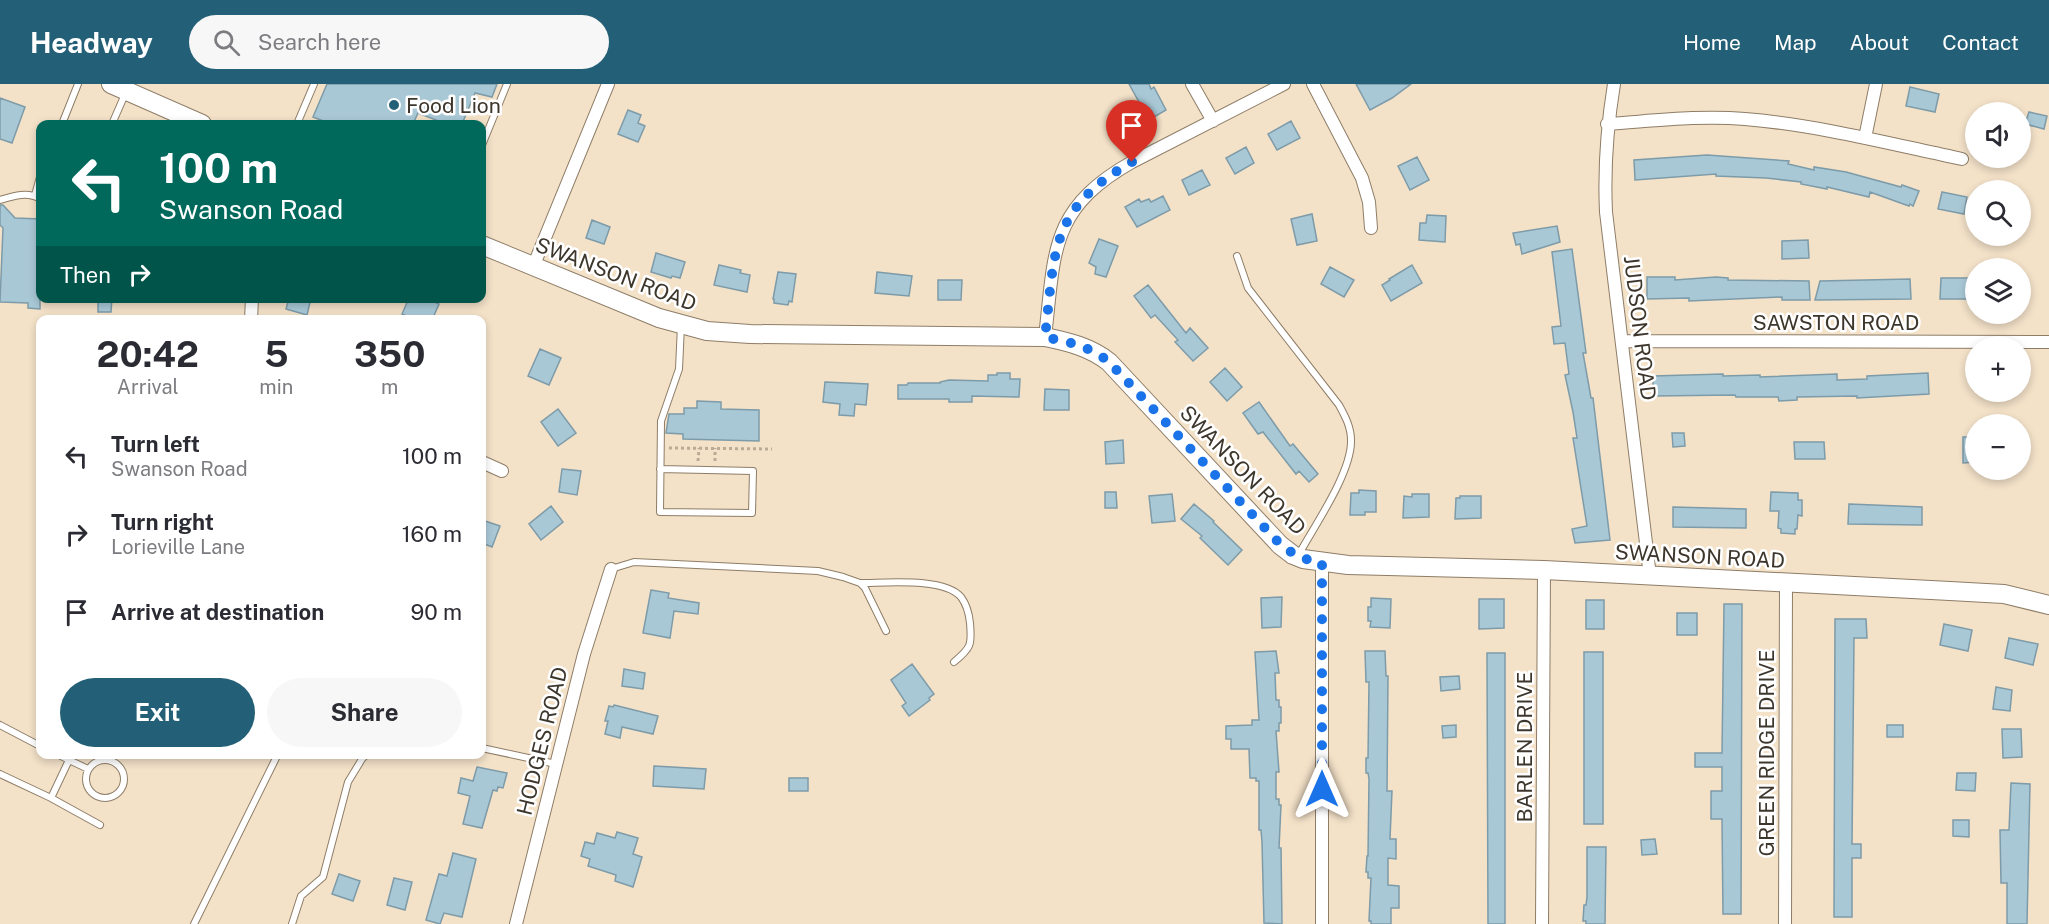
<!DOCTYPE html>
<meta charset="utf-8">
<style>
:root{--surface:#fff;--page:#f7f7f7;--text:#2b2b33;--muted:#7c7c81;--accent:#236077}
body{margin:0;font-family:"Public Sans",sans-serif;background:var(--page);color:var(--text);height:100vh;display:flex;flex-direction:column;font-size:22px;white-space:nowrap}
*{box-sizing:border-box;margin:0}
p{font-size:20px;color:var(--muted)}
.icon{flex:none;width:33px;height:33px;fill:none;stroke:currentColor;stroke-width:2;stroke-linecap:round;stroke-linejoin:round}
.map{position:relative;flex:1;overflow:hidden}
.panel{position:absolute;left:36px;top:231px;width:450px;height:444px;display:flex;flex-direction:column;background:var(--surface);border-radius:12px;box-shadow:0 3px 9px #0003}
.panel>*{flex:none}
.hud{position:absolute;left:36px;top:36px;width:450px;height:183px;border-radius:12px;box-shadow:0 3px 9px #0003;background:#00695c;color:#fff;overflow:hidden}
.controls{position:absolute;left:1965px;top:18px;display:grid;gap:12px}
.controls a{display:grid;place-items:center;width:66px;height:66px;border-radius:50%;background:var(--surface);box-shadow:0 3px 9px #0003;font-size:30px}
.pin{position:absolute;display:grid;place-items:center;width:51px;height:51px;color:#fff;margin:-62px -26px;border-radius:50% 50% 50% 0;rotate:-45deg;box-shadow:0 0 6px #0007}
.pin .icon{rotate:45deg}
.me{position:absolute;width:66px;margin:-33px;rotate:0deg;stroke-linejoin:round;filter:drop-shadow(0 0 4px #0008)}
.turn{display:flex;align-items:center;gap:21px;height:126px;padding:0 24px;font-size:27px}
.turn .icon{width:78px;height:78px;stroke-width:2.5}
.turn b{display:block;font-size:42px;line-height:51px}
.then{display:flex;align-items:center;height:57px;padding:0 24px;background:#0003;gap:12px;font-size:22px}
.eta{display:flex;justify-content:space-evenly;align-items:center;height:102px;text-align:center}
.eta b{font-size:36px;font-weight:700;line-height:42px}
.action{display:flex;gap:12px;margin-top:auto;padding:12px 24px}
.action a{flex:1;height:69px;border-radius:36px;background:var(--accent);color:#fff;font-size:24px;font-weight:700;line-height:69px;text-align:center}
.action a+a{background:var(--page);color:var(--text)}
ul{padding:0;list-style:none}
li{display:flex;align-items:center;gap:18px;height:78px;padding:0 24px}
li div{flex:1}
li b{display:block;font-size:22px}
li em{font-style:normal}
header{display:flex;align-items:center;gap:36px;box-sizing:border-box;height:84px;padding:0 30px;background:var(--accent);color:#fff}
header strong{font-size:28px}
nav{display:flex;gap:33px;margin-inline-start:auto;font-size:21px}
.search{width:420px;height:54px;background:var(--page);display:flex;align-items:center;gap:15px;box-sizing:border-box;padding:0 21px;border-radius:33px;color:var(--muted);font-size:22px}
.map>svg:first-child{display:block}
</style>
<header>
<strong>Headway</strong>
<div class="search"><svg class="icon" aria-label="search" viewBox="0 0 24 24"><circle cx="10" cy="10" r="6"/><path d="M15 15l6 6"/></svg>Search here</div>
<nav><a>Home</a><a>Map</a><a>About</a><a>Contact</a></nav>
</header>
<div class="map">
<svg width="2049" height="840" viewBox="0 0 2049 840">
<rect width="100%" height="100%" fill="#f3e1c8"/>
<!-- building -->
<path fill="#a9c8d6" stroke="#7d9ba8" stroke-width="1.5" d="M327,0H497L492,13L475,9L462,40H446L418,29L413,40H331L313,33Z
M1129,0H1149L1151,5L1154,3L1166,26L1149,36Z
M1356,0H1411L1392,14L1370,26Z
M1910,3L1939,10L1935,28L1906,22Z
M0,14L25,23L12,59L0,55Z
M628,26L641,31L638,39L645,42L638,58L618,50Z
M2029,28L2047,32L2044,45L2025,40Z
M1291,37L1300,54L1277,66L1268,50Z
M1246,63L1254,79L1235,90L1226,74Z
M1707,71L1789,77L1788,80L1814,86V83L1846,88L1901,103L1902,101L1919,107L1913,122L1910,120L1909,122L1870,108L1869,113L1827,103V105L1801,100V98L1766,94L1716,92V90L1635,96L1634,76Z
M1417,73L1429,96L1410,106L1398,82Z
M1202,86L1210,101L1189,111L1182,96Z
M1942,108L1967,113L1964,130L1938,125Z
M1163,112L1170,126L1137,143L1125,123L1139,115L1141,118L1149,115L1151,118Z
M0,121H3L15,134L40,135V225L28,224V219L0,218L3,144L0,141Z
M1312,130L1317,157L1297,161L1291,135Z
M1427,131L1446,132L1445,158L1419,156L1420,139H1426Z
M592,136L610,143L604,160L586,154Z
M1557,142L1560,158L1522,170L1520,160L1516,161L1513,149Z
M1099,155L1118,162L1106,193L1095,190L1096,183L1089,179Z
M1808,156L1809,174L1782,175V157Z
M1572,165L1586,269H1583L1591,314H1593L1610,456L1575,459L1572,445L1587,442L1573,354H1577L1573,328L1565,291L1569,290L1565,259L1554,260L1552,243L1561,242L1552,168Z
M656,169L685,178L680,194L672,192L671,194L651,188Z
M719,181L741,186L740,189L750,191L747,208L714,201Z
M1412,181L1422,199L1391,217L1382,201L1390,196L1389,195Z
M1330,183L1354,196L1344,213L1321,200Z
M778,188L796,190L792,218L789,217L788,221L774,219V215H773Z
M877,188L912,192L909,212L875,209Z
M1647,193H1675V196L1716,193L1728,194V196L1809,197L1810,216H1782V213L1689,217V214L1647,215Z
M1941,194H1970V215H1940Z
M1910,195L1911,215L1815,216L1820,197Z
M938,196H962L961,216H938Z
M1148,201L1186,249L1190,244L1208,264L1193,277L1175,258L1178,256L1155,231L1151,234L1134,212Z
M98,214H112L111,228H98Z
M289,214H311L307,231L286,225Z
M409,214H426L439,220L432,236H416L402,230Z
M540,265L561,274L549,301L528,292Z
M1225,284L1242,303L1227,317L1210,298Z
M997,289H1010V295H1020L1019,313L972,312V318H949V315H898V301H907L908,299H940V298L949,296L988,297V291H997Z
M1928,289L1929,310L1857,314V312L1797,313V316L1779,317L1778,313H1736L1735,311L1653,312V292L1723,290V292L1760,291V293L1837,290V296L1867,295V292Z
M825,298L868,300L866,321L855,320L854,332L839,331L840,320L823,318Z
M1045,305L1069,306V326H1044Z
M697,317L721,318V325L759,326V357L683,355V350L666,349L669,330H684V324H697Z
M1259,318L1290,362L1293,360L1318,390L1309,398L1299,387L1296,390L1263,348L1258,350L1243,329Z
M558,325L576,349L558,362L541,338Z
M1672,349H1684L1685,362L1673,363Z
M1963,353H1976V378L1963,379Z
M1123,356L1124,379L1106,380L1105,358Z
M1794,358H1824L1825,375H1795Z
M562,385L581,387L577,411L559,408Z
M1359,406L1376,407V428H1365V431H1350L1351,409H1359Z
M1105,408H1116L1117,424H1105Z
M1771,408L1798,409V416H1802V432L1798,431L1797,445H1795V450L1781,449V445L1778,444L1779,427H1770Z
M1172,410L1175,437L1152,439L1149,412Z
M1412,410H1429V433L1403,434L1404,412L1412,413Z
M1460,412H1481V434L1455,435L1456,414H1460Z
M1194,420L1214,437L1213,438L1242,466L1228,481L1200,454L1202,452L1181,435Z
M1849,420L1922,423V441L1848,440Z
M551,422L563,438L541,456L529,440Z
M1673,423L1746,425V444L1673,443Z
M482,436L500,442L492,463L482,459Z
M651,506L669,509L668,514L699,519L698,530L674,527L670,554L643,549Z
M1282,513L1281,543L1262,544L1261,514Z
M1371,514L1391,515L1390,544L1370,543L1371,537H1368V523H1371Z
M1479,515H1504V544L1479,545Z
M1586,516H1604V545H1586Z
M1724,520H1742L1741,830H1723L1722,735H1711V707H1722V683H1695V669H1722Z
M1677,529H1697V551H1677Z
M1835,535H1866L1867,554H1854L1852,760H1861V774H1852V833H1834Z
M1944,540L1972,546L1968,567L1940,561Z
M2009,554L2038,560L2033,581L2005,574Z
M1276,567L1279,589H1275L1276,616H1279V623H1281V639H1279V647H1276L1279,688H1276V715H1279V721H1281L1279,764H1281L1282,840L1264,839L1262,758L1261,746H1259V697H1256V694H1250L1249,665H1231V655H1226V642L1252,641V636H1259L1255,568Z
M1365,567H1385L1386,592H1388L1387,707H1392L1390,755H1396V775L1388,774V801L1399,802V824H1391V840H1371V837H1369L1371,794H1368V788H1366L1367,772H1368L1369,695L1368,689H1366V674H1368L1369,598H1366Z
M1584,568H1603V740H1584Z
M1487,569H1505V840H1488Z
M912,580L934,610L929,614L930,616L909,632L902,622L906,619L891,596Z
M624,585L645,589L643,605L622,602Z
M1459,592L1460,605L1441,607L1440,593Z
M1996,603L2012,606L2010,627L1993,625Z
M614,621L658,632L653,650L622,643L620,654L605,650L608,637H605L609,622L613,623Z
M1456,641V653L1443,654L1442,642Z
M1887,641H1903V653H1887Z
M2002,645H2021L2022,673L2003,674Z
M654,682L706,685L704,705L653,702Z
M477,683L507,689L503,704L498,703L497,707L493,706L482,744L463,740L470,712L458,709L461,694L473,697Z
M1957,689H1976L1975,707L1956,706Z
M789,694H808V707H789Z
M2011,699L2030,700L2027,840H2007V799H2001L2000,746H2009Z
M1953,736H1969V753L1953,752Z
M617,748L638,754L633,770L642,773L633,803L615,797L616,791L588,782L590,775L581,772L585,758L594,760L597,749L615,754Z
M1655,755L1657,770L1642,771L1641,756Z
M1587,763H1606L1605,840H1586V837H1583L1584,821H1586L1587,813Z
M453,769L476,775L462,833L444,829L440,840L426,836L439,790L447,792Z
M339,790L360,797L353,817L332,810Z
M394,794L412,798L405,826L387,821Z"/>
<g fill="none" stroke-linecap="round" stroke-linejoin="round">
<defs>
<path id="lane" d="M62,40L78,0
M112,40L126,8
M297,40L314,0
M482,61L507,0
M35,111L40,93
M0,116C13,112 28,107 40,115
M1237,172L1248,204L1339,321C1345,332 1351,343 1351,356C1352,388 1315,441 1299,470
M660,385L753,387L752,429L660,428L661,337L679,285L681,241
M611,485L634,478L818,487L843,493L860,499L865,504L886,547
M861,499C885,499 944,493 961,513C967,521 969,529 970,539C972,561 971,564 954,578
M0,641L40,662
M482,664L556,680
M86 695a19 19 0 1 1 38 0a19 19 0 1 1-38 0Z
M69,676L88,685
M0,690L51,714L69,676L57,670
M51,714L100,741
M194,840L278,670
M292,840L301,812L323,793L348,698L362,675L367,670"/>
<path id="street" d="M1192,0L1213,37
M1313,0L1362,94L1369,118L1371,144
M1614,0C1607,43 1604,85 1606,128L1650,492
M1607,40C1653,37 1700,31 1745,35C1818,41 1891,60 1962,75
M1865,54L1876,0
M533,183L608,0
M251,236L252,214
M1045,253C1055,168 1049,125 1132,78L1284,0
M1622,257L2049,258
M482,378L502,387
M1322,479V840
M516,840L584,570L611,485
M1542,840L1544,486
M1785,840L1786,499"/>
<path id="secondary" d="M111,0L202,40
M482,161L659,234L707,247L750,250L1045,253C1069,258 1090,263 1109,278L1280,461L1293,471L1303,475L1348,481L1544,486L1950,507L2004,510L2049,521"/>
</defs>
<!-- lane casing -->
<use href="#lane" stroke="#8e7d67" stroke-width="8"/>
<!-- street casing -->
<use href="#street" stroke="#8e7d67" stroke-width="14"/>
<!-- secondary casing -->
<use href="#secondary" stroke="#8e7d67" stroke-width="20"/>
<!-- path -->
<path stroke="#baab97" stroke-width="3" stroke-dasharray="3 3" stroke-linecap="butt" d="M669,364L772,365
M698,377L699,364
M715,377V364"/>
<!-- lane -->
<use href="#lane" stroke="#fff" stroke-width="6"/>
<!-- street -->
<use href="#street" stroke="#fff" stroke-width="12"/>
<!-- secondary -->
<use href="#secondary" stroke="#fff" stroke-width="18"/>
</g>
<g fill="none" stroke-linecap="round" stroke-linejoin="round">
<!-- route -->
<path stroke="#1a73e8" stroke-width="10" stroke-dasharray="0 18" d="M1132,78C1049,125 1055,168 1045,253L1080,261L1101,272L1109,278L1280,460L1298,473L1322,479V705"/>
</g>
<!-- markers -->
<circle fill="#236077" stroke="#fff" stroke-width="2" cx="394" cy="21" r="6"/>
<g text-anchor="middle" dominant-baseline="central" stroke-width="5" stroke-linejoin="round" paint-order="stroke">
<!-- poi labels -->
<g font-size="21" fill="#3d362c" stroke="#fff" text-anchor="start">
<text x="406" y="21">Food Lion</text>
</g>
<!-- street labels -->
<g font-size="21" fill="#3d362c" stroke="#fff">
<text transform="translate(616 190) rotate(21)">SWANSON ROAD</text>
<text x="1836" y="238">SAWSTON ROAD</text>
<text transform="translate(1640 244) rotate(83)">JUDSON ROAD</text>
<text transform="translate(1243 386) rotate(46)">SWANSON ROAD</text>
<text transform="translate(1700 472) rotate(3)">SWANSON ROAD</text>
<text transform="translate(542 657) rotate(-76)">HODGES ROAD</text>
<text transform="translate(1524 663) rotate(-90)">BARLEN DRIVE</text>
<text transform="translate(1766 669) rotate(-90)">GREEN RIDGE DRIVE</text>
</g>
</g>
</svg>
<div class="controls">
<a><svg class="icon" aria-label="sound" viewBox="0 0 24 24"><path d="M4 9h4l5-4v14l-5-4H4zM17 9q2 3 0 6"/></svg></a>
<a><svg class="icon" aria-label="search" viewBox="0 0 24 24"><circle cx="10" cy="10" r="6"/><path d="M15 15l6 6"/></svg></a>
<a><svg class="icon" aria-label="layers" viewBox="0 0 24 24"><path d="M12 4l9 5-9 5-9-5zM3 14l9 5 9-5"/></svg></a>
<a>+</a>
<a>−</a>
</div>
<div class="pin" style="left:1132px;top:78px;background:#d93025"><svg class="icon" aria-label="arrive" viewBox="0 0 24 24"><path d="M6 21V4h12l-3 4 3 4H6"/></svg></div>
<svg class="me" style="left:1322px;top:705px" viewBox="-20 -20 40 40"><path d="M0-17L14 15 0 8-14 15z" fill="#1a73e8" stroke="#fff" stroke-width="4"/></svg>
<div class="hud">
<div class="turn"><svg class="icon" aria-label="left" viewBox="0 0 24 24"><path d="M17 20v-9H6M10 6l-5 5 5 5"/></svg><div><b>100 m</b>Swanson Road</div></div>
<div class="then">Then<svg class="icon" aria-label="right" viewBox="0 0 24 24"><path d="M7 20v-9h11M14 6l5 5-5 5"/></svg></div>
</div>
<section class="panel">
<div class="eta">
<div><b>20:42</b><p>Arrival</p></div>
<div><b>5</b><p>min</p></div>
<div><b>350</b><p>m</p></div>
</div>
<ul>
<li><svg class="icon" aria-label="left" viewBox="0 0 24 24"><path d="M17 20v-9H6M10 6l-5 5 5 5"/></svg><div><b>Turn left</b><p>Swanson Road</p></div><em>100 m</em></li>
<li><svg class="icon" aria-label="right" viewBox="0 0 24 24"><path d="M7 20v-9h11M14 6l5 5-5 5"/></svg><div><b>Turn right</b><p>Lorieville Lane</p></div><em>160 m</em></li>
<li><svg class="icon" aria-label="arrive" viewBox="0 0 24 24"><path d="M6 21V4h12l-3 4 3 4H6"/></svg><div><b>Arrive at destination</b></div><em>90 m</em></li>
</ul>
<div class="action"><a>Exit</a><a>Share</a></div>
</section>
</div>
